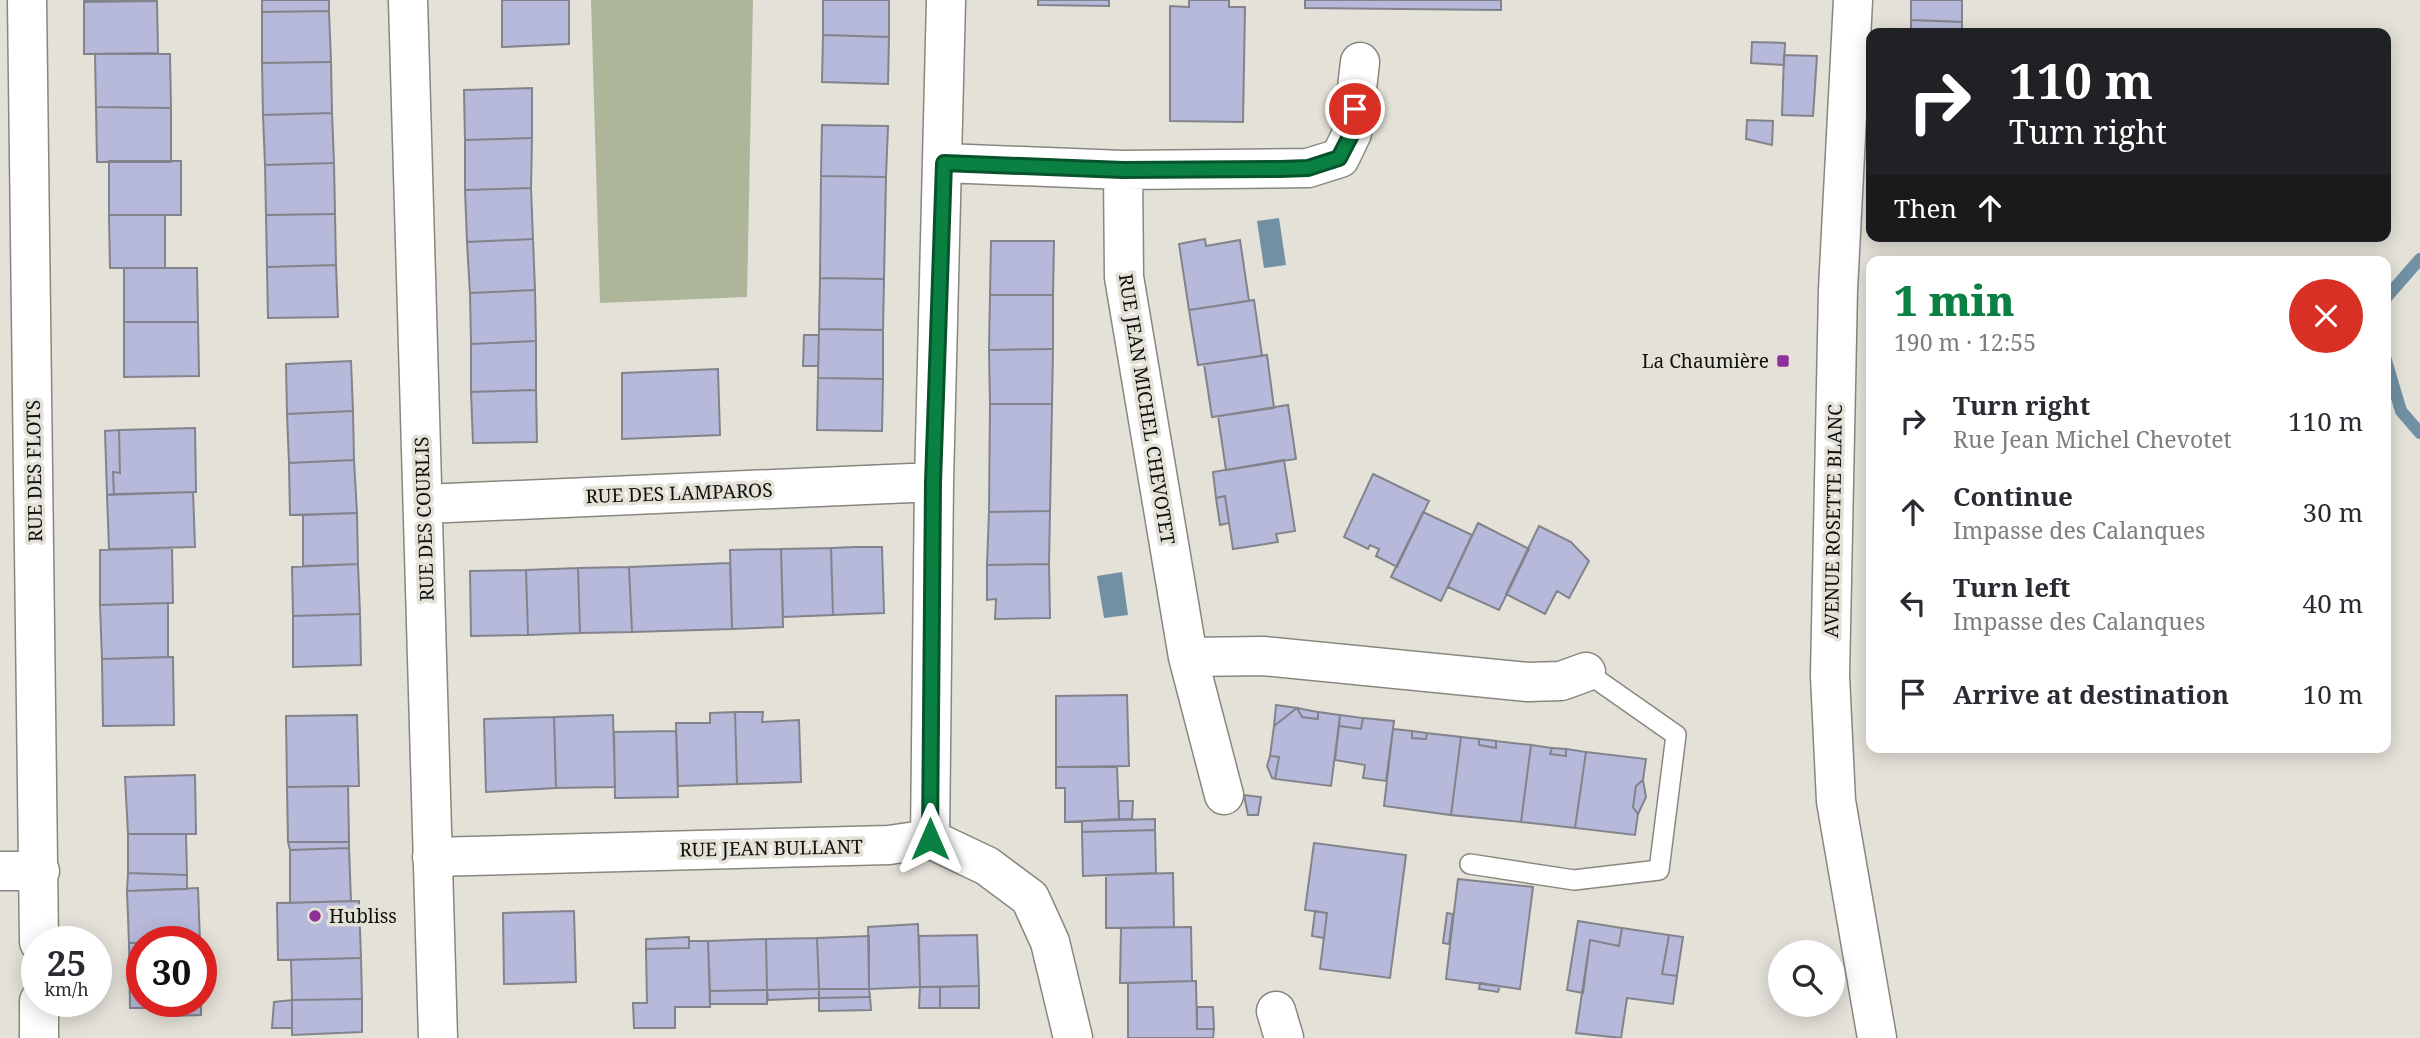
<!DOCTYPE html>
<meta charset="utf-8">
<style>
:root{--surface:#fff;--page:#f7f7f7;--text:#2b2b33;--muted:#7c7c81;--accent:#0b8043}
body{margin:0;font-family:"Noto Serif",serif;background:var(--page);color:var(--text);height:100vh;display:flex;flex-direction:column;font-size:26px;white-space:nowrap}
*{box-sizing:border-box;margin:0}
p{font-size:23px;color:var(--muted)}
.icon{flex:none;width:38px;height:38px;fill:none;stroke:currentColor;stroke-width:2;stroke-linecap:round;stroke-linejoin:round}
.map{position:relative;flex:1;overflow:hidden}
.side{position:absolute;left:1866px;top:256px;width:525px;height:497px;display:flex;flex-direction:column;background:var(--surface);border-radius:14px;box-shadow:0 4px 18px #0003}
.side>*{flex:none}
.hud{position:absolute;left:1866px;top:28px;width:525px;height:214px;border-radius:14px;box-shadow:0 4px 18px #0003;background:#202124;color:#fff;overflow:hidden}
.controls{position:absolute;left:1768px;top:940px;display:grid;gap:14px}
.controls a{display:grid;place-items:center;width:77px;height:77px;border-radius:50%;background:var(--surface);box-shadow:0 4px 18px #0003;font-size:35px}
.speed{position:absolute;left:21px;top:926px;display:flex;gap:14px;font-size:35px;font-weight:700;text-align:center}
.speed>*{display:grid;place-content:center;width:91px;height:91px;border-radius:50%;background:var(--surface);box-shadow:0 4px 18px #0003;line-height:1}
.speed small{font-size:18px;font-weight:400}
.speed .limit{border:10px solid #d22;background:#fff;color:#111}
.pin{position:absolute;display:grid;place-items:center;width:60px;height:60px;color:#fff;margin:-30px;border:4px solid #fff;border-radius:50%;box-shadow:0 2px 7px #0007}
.me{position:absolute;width:77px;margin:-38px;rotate:0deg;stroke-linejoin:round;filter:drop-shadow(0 0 5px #0008)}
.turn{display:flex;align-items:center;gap:24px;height:147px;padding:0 28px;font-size:32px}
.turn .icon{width:91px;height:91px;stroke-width:2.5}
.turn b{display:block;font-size:49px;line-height:60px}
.then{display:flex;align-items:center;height:66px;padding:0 28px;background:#0003;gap:14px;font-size:26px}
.round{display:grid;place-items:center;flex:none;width:74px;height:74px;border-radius:37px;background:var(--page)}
.head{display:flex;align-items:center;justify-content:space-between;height:119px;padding:0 28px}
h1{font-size:42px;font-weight:800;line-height:52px;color:var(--accent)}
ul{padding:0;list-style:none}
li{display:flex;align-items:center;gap:21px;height:91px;padding:0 28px}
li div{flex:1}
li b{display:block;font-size:26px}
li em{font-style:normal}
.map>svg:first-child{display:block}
</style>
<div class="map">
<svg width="2420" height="1038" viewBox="0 0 2420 1038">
<rect width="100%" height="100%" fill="#e3e1d8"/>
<!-- green -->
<path fill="#aeb699" d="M591,0H753L747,297L600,303Z"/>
<!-- water -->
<path fill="#7190a3" d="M1279,218L1286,265L1264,268L1257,221Z
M1122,572L1128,615L1104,618L1097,576Z"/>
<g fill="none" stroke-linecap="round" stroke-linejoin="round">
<!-- stream -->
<path stroke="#7190a3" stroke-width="12" d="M2385,299L2420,259
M2385,357L2401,411L2420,433"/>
</g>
<!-- building -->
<path fill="#b6b9d9" stroke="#82838b" stroke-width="2" d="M84,0H157V1L84,2Z
M262,0H329V11L262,12Z
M502,0H569V44L502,47Z
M823,0H889V37L823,35Z
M1038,0H1109V6L1038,5Z
M1189,0H1229V7H1245L1243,122L1170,121V6L1189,7Z
M1305,0H1501V10L1305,8Z
M1911,0H1962V22L1911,20Z
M157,1L158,53L84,54V2Z
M329,11L331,62L262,63V12Z
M1911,20L1962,22V33H1911Z
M823,35L889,37L888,84L822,82Z
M1752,42L1785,43L1784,65L1751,63Z
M95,54H170L171,108L96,107Z
M1784,55L1817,56L1813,116L1782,115Z
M331,62L332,113L263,115L262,63Z
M532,88V138L465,140L464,90Z
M96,107L171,108V162H97Z
M332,113L334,163L265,165L263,115Z
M1747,120L1773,121L1772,145L1746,139Z
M822,125L888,126L886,177L821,176Z
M532,138L531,188L465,190V140Z
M109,161H181V215H109Z
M334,163L335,214L266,215L265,165Z
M821,176L886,177L884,279L820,278Z
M531,188L533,239L467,242L465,190Z
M335,214L336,265L267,267L266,215Z
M109,215H165V268H110Z
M533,239L535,290L470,293L467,242Z
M1205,239L1206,246L1240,240L1249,301L1189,310L1179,244Z
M991,241H1054L1053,295H990Z
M336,265L338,317L268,318L267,267Z
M124,268H197L198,322H124Z
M820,278L884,279L883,330L819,329Z
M535,290L536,341L471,344L470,293Z
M990,295H1053V349L989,350Z
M1254,300L1262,356L1198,365L1189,310Z
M124,322H198L199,376L124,377Z
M819,329L883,330V379L818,378Z
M804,335H819L818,366H803Z
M536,341V390L471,392V344Z
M1053,349L1052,404H990L989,350Z
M1267,355L1274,408L1212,417L1204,364Z
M351,361L353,411L287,414L286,364Z
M718,369L720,435L622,439V373Z
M818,378L883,379L882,431L817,430Z
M536,390L537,442L473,443L471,392Z
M990,404H1052L1050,511L989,512Z
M1288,405L1296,459L1226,470L1218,416Z
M353,411L354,460L289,463L287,414Z
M195,428L196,492L114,494L113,472L120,473L119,430Z
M119,430L120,473L113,472L114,494L107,495L105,431Z
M354,460L357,513L290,515L289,463Z
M1284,460L1295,531L1276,534L1278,542L1233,549L1225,496L1216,498L1213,472Z
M1373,474L1429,501L1397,567L1376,556L1379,549L1370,545L1368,549L1344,537Z
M193,492L195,547L109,549L107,495Z
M1225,496L1229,523L1220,525L1216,498Z
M1050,511L1049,564L987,565L989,512Z
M1423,512L1472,535L1441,601L1391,577Z
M357,513L358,564L303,566V515Z
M1478,523L1529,549L1499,610L1448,587Z
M1539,526L1571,542L1589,561L1569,598L1557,591L1545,614L1506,594Z
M856,547H882L884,613L833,615L831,548Z
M172,548L173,603L100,605V550Z
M831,548L833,615L783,617L781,549Z
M781,549L783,627L732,629L730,550Z
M730,563L732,629L632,632L629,567Z
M358,564L360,614L293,616L292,567Z
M1049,564L1050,618L995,619L996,599L987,600V565Z
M629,567L632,632L580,633L578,568Z
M578,568L580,633L528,635L526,570Z
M526,570L528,635L471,636L470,571Z
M168,603V657L102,659L100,605Z
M360,614L361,665L293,667V616Z
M173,657L174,725L103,726L102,659Z
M1127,695L1129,766L1056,767V696Z
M1276,705L1297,708L1274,726Z
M1297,708L1302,717L1318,719V712L1340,715L1331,786L1275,779L1279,757L1270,756L1274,726Z
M1297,708L1318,712V719L1302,717Z
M735,712L737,784L678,786L676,723H710V713Z
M735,712H763L762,722L799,720L801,782L737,784Z
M357,715L359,786L287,787L286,716Z
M613,715L615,787L556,788L554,717Z
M1340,715L1363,718L1361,729L1339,726Z
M554,717L556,788L486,792L484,719Z
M1363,718L1394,721L1386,781L1363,778L1365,765L1335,760L1339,726L1361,729Z
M1393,729L1412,731V738L1426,739L1427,733L1461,737L1451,815L1384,806Z
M676,731L678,797L615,798L614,732Z
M1412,731L1427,733L1426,739L1412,738Z
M1461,737L1479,739V745L1496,748V741L1531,745L1521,822L1451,815Z
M1479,739L1496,741V748L1479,745Z
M1531,745L1552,748L1550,754L1566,756V749L1586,752L1575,828L1521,822Z
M1552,748L1566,749V756L1550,754Z
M1586,752L1646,759L1643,780L1636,786L1633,807L1638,814L1635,835L1575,828Z
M1270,756L1279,757L1275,779L1272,778L1267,766Z
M1056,767H1117L1119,819L1065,822V788H1056Z
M195,775L196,834H128L125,777Z
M1643,780L1646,797L1638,814L1633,807L1636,786Z
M348,786L349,842H288L287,787Z
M1244,795L1261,797L1258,815H1248Z
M1119,801H1133L1132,819H1119Z
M1155,819V830L1082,832V821Z
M1155,830L1156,873L1083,876L1082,832Z
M128,834H186L187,875L128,873Z
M288,842H349V848L290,850Z
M1314,843L1406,855L1390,978L1320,969L1327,913L1305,910Z
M349,848L351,901L290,903V850Z
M128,873L187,875V889L127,891Z
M1173,873L1174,927L1106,928V875Z
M1458,879L1533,887L1520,989L1446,979Z
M198,888L200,942L129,943L127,891Z
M359,901L361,958L278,960L277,903Z
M574,911L576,982L504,984L503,913Z
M1315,911L1327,913L1324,938L1312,936Z
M1447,913L1453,914L1449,944L1443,943Z
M1578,921L1622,928L1619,946L1590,940L1583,993L1567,990Z
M918,924L920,987L869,989L868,927Z
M1191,927L1192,981L1120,983L1121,928Z
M1622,928L1669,935L1662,974L1677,976L1673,1004L1627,998L1621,1038L1576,1033L1590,940L1619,946Z
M977,935L979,986L920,987L919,936Z
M1669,935L1683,937L1677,976L1662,974Z
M869,936V989H819L817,938Z
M689,937V948L646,949V939Z
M817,938L819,989L767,990L766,939Z
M766,939L767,990L710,991L708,941Z
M689,941H708L710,1007H675V1028H634L633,1003H647L646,949L689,948Z
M129,943H142V1001H201V1015L173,1016V1008H130Z
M361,958L362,999L292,1000L291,960Z
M1196,981L1197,1029H1214L1213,1038H1128V983Z
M1480,983L1500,986L1498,992L1479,989Z
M979,986V1008H940V987Z
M920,987H940V1008H919Z
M819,989H869L870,997L819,998Z
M819,989V998L768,1000L767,990Z
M767,990V1004H710V991Z
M870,997L871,1010L819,1011V998Z
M362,999V1032L292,1035V1000Z
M292,1000V1028H272L274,1002Z
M1197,1007H1213L1214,1029H1197Z"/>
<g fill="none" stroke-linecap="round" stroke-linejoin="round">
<defs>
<path id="service" d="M1470,864L1574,880L1659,870L1676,735L1586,672"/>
<path id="minor" d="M27,0L39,942
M408,0L438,1038
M944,163L1123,170L1308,168L1340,158L1352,133L1360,62
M1123,170L1124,277L1188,657L1224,795
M425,504L934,482
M1188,657L1263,656L1528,682L1561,681L1586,672
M930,839L934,482L946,0
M432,857L889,845L930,839L987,866L1030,898L1050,942L1073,1038
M0,871H40
M1276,1011L1284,1038
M39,1038V1001"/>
<path id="secondary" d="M1853,0L1838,290L1830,676L1836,801L1877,1038"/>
</defs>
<!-- service casing -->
<use href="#service" stroke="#88877f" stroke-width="22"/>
<!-- minor casing -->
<use href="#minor" stroke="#88877f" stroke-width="41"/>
<!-- secondary casing -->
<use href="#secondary" stroke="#88877f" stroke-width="41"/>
<!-- service -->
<use href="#service" stroke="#fff" stroke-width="19"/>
<!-- minor -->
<use href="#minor" stroke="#fff" stroke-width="38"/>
<!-- secondary -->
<use href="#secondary" stroke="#fff" stroke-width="38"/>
</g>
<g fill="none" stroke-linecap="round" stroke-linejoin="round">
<defs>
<path id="route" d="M930,839L933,482L944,163L1123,170L1281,169L1308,168L1339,158L1352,133L1355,109"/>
</defs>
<!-- route casing -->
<use href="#route" stroke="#07532c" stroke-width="18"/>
<!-- route -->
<use href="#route" stroke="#0b8043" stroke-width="12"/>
</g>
<!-- markers -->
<g fill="#902f97" stroke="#e3e1d8" stroke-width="2.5">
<rect x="1776" y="354" width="14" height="14" rx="3.5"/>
<circle cx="315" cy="916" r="7"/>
</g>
<g text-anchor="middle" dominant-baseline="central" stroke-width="7" stroke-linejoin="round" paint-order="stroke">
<!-- poi labels -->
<g font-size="19" fill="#10100d" stroke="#e3e1d8" text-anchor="end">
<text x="1769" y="361">La Chaumière</text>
<text x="329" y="916" text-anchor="start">Hubliss</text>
</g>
<!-- street labels -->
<g font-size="19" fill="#10100d" stroke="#e3e1d8">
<text transform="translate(1147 409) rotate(81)">RUE JEAN MICHEL CHEVOTET</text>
<text transform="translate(34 471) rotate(-91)">RUE DES FLOTS</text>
<text transform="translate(679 493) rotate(-2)">RUE DES LAMPAROS</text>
<text transform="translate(424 519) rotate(-92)">RUE DES COURLIS</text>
<text transform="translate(1833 521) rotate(-89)">AVENUE ROSETTE BLANC</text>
<text transform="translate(771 848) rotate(-1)">RUE JEAN BULLANT</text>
</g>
</g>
</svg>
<div class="controls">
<a><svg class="icon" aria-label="search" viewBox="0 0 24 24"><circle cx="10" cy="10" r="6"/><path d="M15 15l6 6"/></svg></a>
</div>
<div class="speed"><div>25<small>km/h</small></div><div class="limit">30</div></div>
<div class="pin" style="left:1355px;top:109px;background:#d93025"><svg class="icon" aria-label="arrive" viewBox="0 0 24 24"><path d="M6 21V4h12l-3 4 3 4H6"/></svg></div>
<svg class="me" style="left:930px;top:839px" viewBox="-20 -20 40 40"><path d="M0-17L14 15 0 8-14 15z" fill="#0b8043" stroke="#fff" stroke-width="4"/></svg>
<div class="hud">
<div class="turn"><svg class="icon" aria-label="right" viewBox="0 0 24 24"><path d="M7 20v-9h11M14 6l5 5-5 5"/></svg><div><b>110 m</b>Turn right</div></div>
<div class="then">Then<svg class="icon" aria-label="ahead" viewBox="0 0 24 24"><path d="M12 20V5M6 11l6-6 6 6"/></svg></div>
</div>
<section class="side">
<div class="head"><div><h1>1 min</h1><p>190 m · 12:55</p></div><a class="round" style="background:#d93025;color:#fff"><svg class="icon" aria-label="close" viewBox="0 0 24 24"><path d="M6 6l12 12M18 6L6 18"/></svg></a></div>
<ul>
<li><svg class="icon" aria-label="right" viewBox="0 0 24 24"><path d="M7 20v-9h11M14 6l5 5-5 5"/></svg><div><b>Turn right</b><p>Rue Jean Michel Chevotet</p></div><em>110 m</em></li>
<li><svg class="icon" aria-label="ahead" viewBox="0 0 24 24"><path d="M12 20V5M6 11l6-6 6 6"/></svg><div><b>Continue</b><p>Impasse des Calanques</p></div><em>30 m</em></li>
<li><svg class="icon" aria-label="left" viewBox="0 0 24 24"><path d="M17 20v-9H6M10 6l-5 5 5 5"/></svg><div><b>Turn left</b><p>Impasse des Calanques</p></div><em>40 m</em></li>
<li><svg class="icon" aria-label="arrive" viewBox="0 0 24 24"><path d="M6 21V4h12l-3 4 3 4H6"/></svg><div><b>Arrive at destination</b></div><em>10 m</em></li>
</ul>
</section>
</div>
